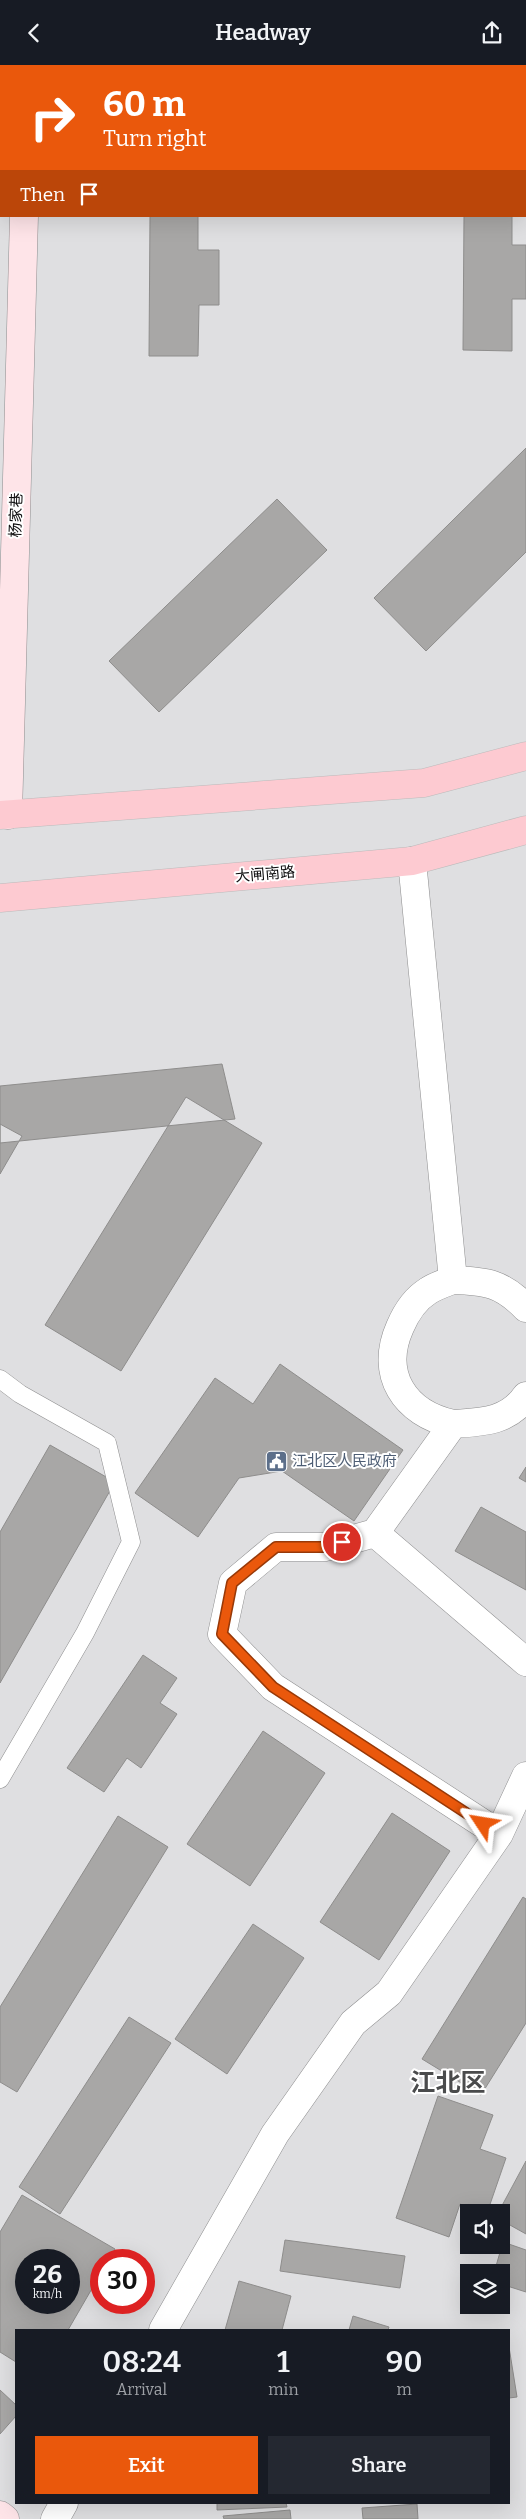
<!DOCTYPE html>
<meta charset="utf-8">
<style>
:root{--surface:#171b24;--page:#242831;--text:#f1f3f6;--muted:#9ea1a6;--accent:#ea580c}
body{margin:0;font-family:Bitter,"Noto Sans SC",serif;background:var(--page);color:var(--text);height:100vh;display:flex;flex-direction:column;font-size:19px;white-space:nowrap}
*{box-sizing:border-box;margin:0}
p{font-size:16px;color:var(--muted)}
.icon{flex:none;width:28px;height:28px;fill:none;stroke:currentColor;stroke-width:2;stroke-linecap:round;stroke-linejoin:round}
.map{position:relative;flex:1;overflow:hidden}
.details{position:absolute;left:15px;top:2264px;width:495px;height:175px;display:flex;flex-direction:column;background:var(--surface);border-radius:0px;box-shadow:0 5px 20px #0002}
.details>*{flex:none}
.guide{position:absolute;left:0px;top:0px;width:526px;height:152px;box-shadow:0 5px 20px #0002;background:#ea580c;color:#fff;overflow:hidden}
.buttons{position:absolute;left:460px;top:2139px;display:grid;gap:10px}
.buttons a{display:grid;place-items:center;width:50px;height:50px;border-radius:0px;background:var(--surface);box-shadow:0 5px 20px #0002;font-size:25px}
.speed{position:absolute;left:15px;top:2184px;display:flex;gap:10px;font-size:25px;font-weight:700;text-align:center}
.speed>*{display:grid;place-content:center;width:65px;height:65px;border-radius:50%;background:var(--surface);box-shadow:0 5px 20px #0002;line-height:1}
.speed small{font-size:12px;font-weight:400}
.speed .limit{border:8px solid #d22;background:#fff;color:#111}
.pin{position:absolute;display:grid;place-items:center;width:42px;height:42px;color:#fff;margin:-21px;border:2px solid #fff;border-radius:50%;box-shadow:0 1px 5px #0007}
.me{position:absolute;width:55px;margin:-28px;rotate:303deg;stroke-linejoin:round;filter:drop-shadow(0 0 4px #0008)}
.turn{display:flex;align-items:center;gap:18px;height:105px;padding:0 20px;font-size:22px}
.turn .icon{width:65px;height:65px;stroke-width:2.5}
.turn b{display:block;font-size:35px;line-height:42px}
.then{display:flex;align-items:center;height:48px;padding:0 20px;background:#0003;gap:10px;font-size:19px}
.eta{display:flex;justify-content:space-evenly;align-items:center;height:85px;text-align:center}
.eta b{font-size:30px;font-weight:600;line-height:35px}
.button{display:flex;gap:10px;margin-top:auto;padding:10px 20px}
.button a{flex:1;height:58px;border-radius:0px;background:var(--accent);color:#fff;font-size:20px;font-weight:600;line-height:58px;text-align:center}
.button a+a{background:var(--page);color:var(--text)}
header{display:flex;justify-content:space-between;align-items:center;height:65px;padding:0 20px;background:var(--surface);font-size:22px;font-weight:600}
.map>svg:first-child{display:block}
</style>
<header><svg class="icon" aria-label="back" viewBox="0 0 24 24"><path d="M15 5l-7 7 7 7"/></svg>Headway<svg class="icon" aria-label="share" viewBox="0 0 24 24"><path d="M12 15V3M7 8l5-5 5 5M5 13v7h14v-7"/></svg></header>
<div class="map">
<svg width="526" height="2454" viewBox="0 0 526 2454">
<rect width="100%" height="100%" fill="#dfdfe1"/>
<!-- building -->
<path fill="#a8a7a6" stroke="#8e8d8c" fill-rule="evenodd" d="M151,0H220V1H151Z
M470,0H526V11L525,1Z
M150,151H198V185H219V240H199L198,291H149Z
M464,151H512V180H526V234H512V286L463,285Z
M526,383V487L426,586L374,533Z
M277,434L327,485L159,647L109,596Z
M222,999L235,1054L0,1078V1021Z
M186,1032L262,1078L121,1306L45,1260Z
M0,1059L22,1071L0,1109Z
M280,1299L403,1385L354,1456L282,1406L239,1413L198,1472L135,1428L215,1313L253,1339Z
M50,1380L115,1417L0,1618V1467Z
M526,1402V1417L519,1413Z
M481,1442L526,1467V1525L455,1486Z
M143,1590L177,1613L160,1638L177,1649L141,1703L127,1693L104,1727L67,1703Z
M263,1666L325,1708L250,1821L187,1779Z
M392,1748L450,1786L379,1895L320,1857Z
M118,1751L168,1782L17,2027L0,2017V1942Z
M523,1832L526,1834V1958L481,2030L422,1994Z
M253,1859L304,1893L227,2009L175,1974Z
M129,1952L171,1978L60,2149L19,2122Z
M438,2031L493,2050L480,2084L506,2093L487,2148L460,2139L449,2172L396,2153Z
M526,2096V2169L501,2155V2148H498Z
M22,2130L115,2184L109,2195H101V2208L68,2265H16V2297L0,2287V2167ZM26,2195H69V2238H26Z
M285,2175L405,2191L400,2223L280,2206Z
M503,2177L526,2185V2227L501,2219V2208H494Z
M239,2216L291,2231L282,2265H225Z
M353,2251L389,2262L388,2265H349Z
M509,2282L517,2332L509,2333Z
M0,2325L16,2340V2351L0,2369Z
M217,2438H286L287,2442L217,2445Z
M417,2439L418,2454H363L362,2443Z
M290,2445L291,2454H224L223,2451Z"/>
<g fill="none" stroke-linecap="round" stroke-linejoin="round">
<defs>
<path id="lane" d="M0,1314L20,1329L107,1378L131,1477L85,1568L0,1714"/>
<path id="street" d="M412,796L453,1215C486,1216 502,1218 526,1243
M453,1215C445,1218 435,1221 428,1226C415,1234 406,1248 400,1262C379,1309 404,1348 453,1359
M526,1331C508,1357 482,1357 453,1359L375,1468L526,1597
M375,1468L325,1482H276L233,1518L222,1569L273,1622L499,1769
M163,2265L275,2069L353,1958L389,1928L499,1769L526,1711
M55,2454L64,2438"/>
<path id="secondary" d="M28,1V0
M8,750L24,151
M0,2450L5,2454"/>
<path id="primary" d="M0,750L424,718L526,691
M0,833L412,796L526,765"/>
</defs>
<!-- lane casing -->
<use href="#lane" stroke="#8e8e8f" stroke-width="19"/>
<!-- street casing -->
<use href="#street" stroke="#8e8e8f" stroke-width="29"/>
<!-- secondary casing -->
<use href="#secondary" stroke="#8e8e8f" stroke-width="29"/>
<!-- primary casing -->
<use href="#primary" stroke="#bbb" stroke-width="29"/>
<!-- lane -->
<use href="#lane" stroke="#fff" stroke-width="18"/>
<!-- street -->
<use href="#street" stroke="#fff" stroke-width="28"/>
<!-- secondary -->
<use href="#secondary" stroke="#fee4e8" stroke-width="28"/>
<!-- primary -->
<use href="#primary" stroke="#fdcad1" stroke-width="28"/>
</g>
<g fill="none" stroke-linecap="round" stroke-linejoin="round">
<defs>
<path id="route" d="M342,1477L325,1482H276L232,1518L222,1569L273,1622L483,1759"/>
</defs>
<!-- route casing -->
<use href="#route" stroke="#983908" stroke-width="12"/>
<!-- route -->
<use href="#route" stroke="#ea580c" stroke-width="9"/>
</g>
<!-- icons -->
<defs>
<symbol id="civic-square" viewBox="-11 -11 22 22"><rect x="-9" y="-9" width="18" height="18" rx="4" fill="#5c6f8a" stroke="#fff"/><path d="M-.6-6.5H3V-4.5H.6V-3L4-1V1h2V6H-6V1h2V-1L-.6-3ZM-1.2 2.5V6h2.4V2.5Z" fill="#fff"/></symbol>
</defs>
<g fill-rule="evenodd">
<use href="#civic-square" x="264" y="1384" width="25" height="25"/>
</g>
<g text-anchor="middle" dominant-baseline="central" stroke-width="4" stroke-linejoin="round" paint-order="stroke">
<!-- street labels -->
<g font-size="15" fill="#0c0c0d" stroke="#fff">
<text transform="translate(16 450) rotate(-88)">杨家巷</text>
<text transform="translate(265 809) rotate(-5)">大闸南路</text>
</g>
<!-- service labels -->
<g font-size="15" fill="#4e5e75" stroke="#fff" text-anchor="start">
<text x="292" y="1396">江北区人民政府</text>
</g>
<!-- town labels -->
<g font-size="25" font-weight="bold" fill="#4a4b4c" stroke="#fff">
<text x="448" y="2018">江北区</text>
</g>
</g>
</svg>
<div class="buttons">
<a><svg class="icon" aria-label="sound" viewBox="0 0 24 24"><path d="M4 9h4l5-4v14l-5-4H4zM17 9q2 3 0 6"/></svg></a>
<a><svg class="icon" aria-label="layers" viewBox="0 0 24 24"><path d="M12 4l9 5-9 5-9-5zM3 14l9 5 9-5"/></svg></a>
</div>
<div class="speed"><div>26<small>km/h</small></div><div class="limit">30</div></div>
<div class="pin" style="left:342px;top:1477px;background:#d93025"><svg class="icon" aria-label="arrive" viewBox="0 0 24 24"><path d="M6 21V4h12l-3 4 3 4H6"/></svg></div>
<svg class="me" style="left:483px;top:1759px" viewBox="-20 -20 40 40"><path d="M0-17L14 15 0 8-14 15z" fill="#ea580c" stroke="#fff" stroke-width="4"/></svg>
<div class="guide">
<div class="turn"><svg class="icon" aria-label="right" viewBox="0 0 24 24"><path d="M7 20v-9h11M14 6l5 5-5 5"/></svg><div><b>60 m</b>Turn right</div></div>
<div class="then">Then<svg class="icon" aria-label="arrive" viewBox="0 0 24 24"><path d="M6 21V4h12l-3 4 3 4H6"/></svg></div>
</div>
<section class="details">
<div class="eta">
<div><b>08:24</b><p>Arrival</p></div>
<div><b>1</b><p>min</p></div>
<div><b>90</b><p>m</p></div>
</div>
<div class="button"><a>Exit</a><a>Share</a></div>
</section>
</div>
